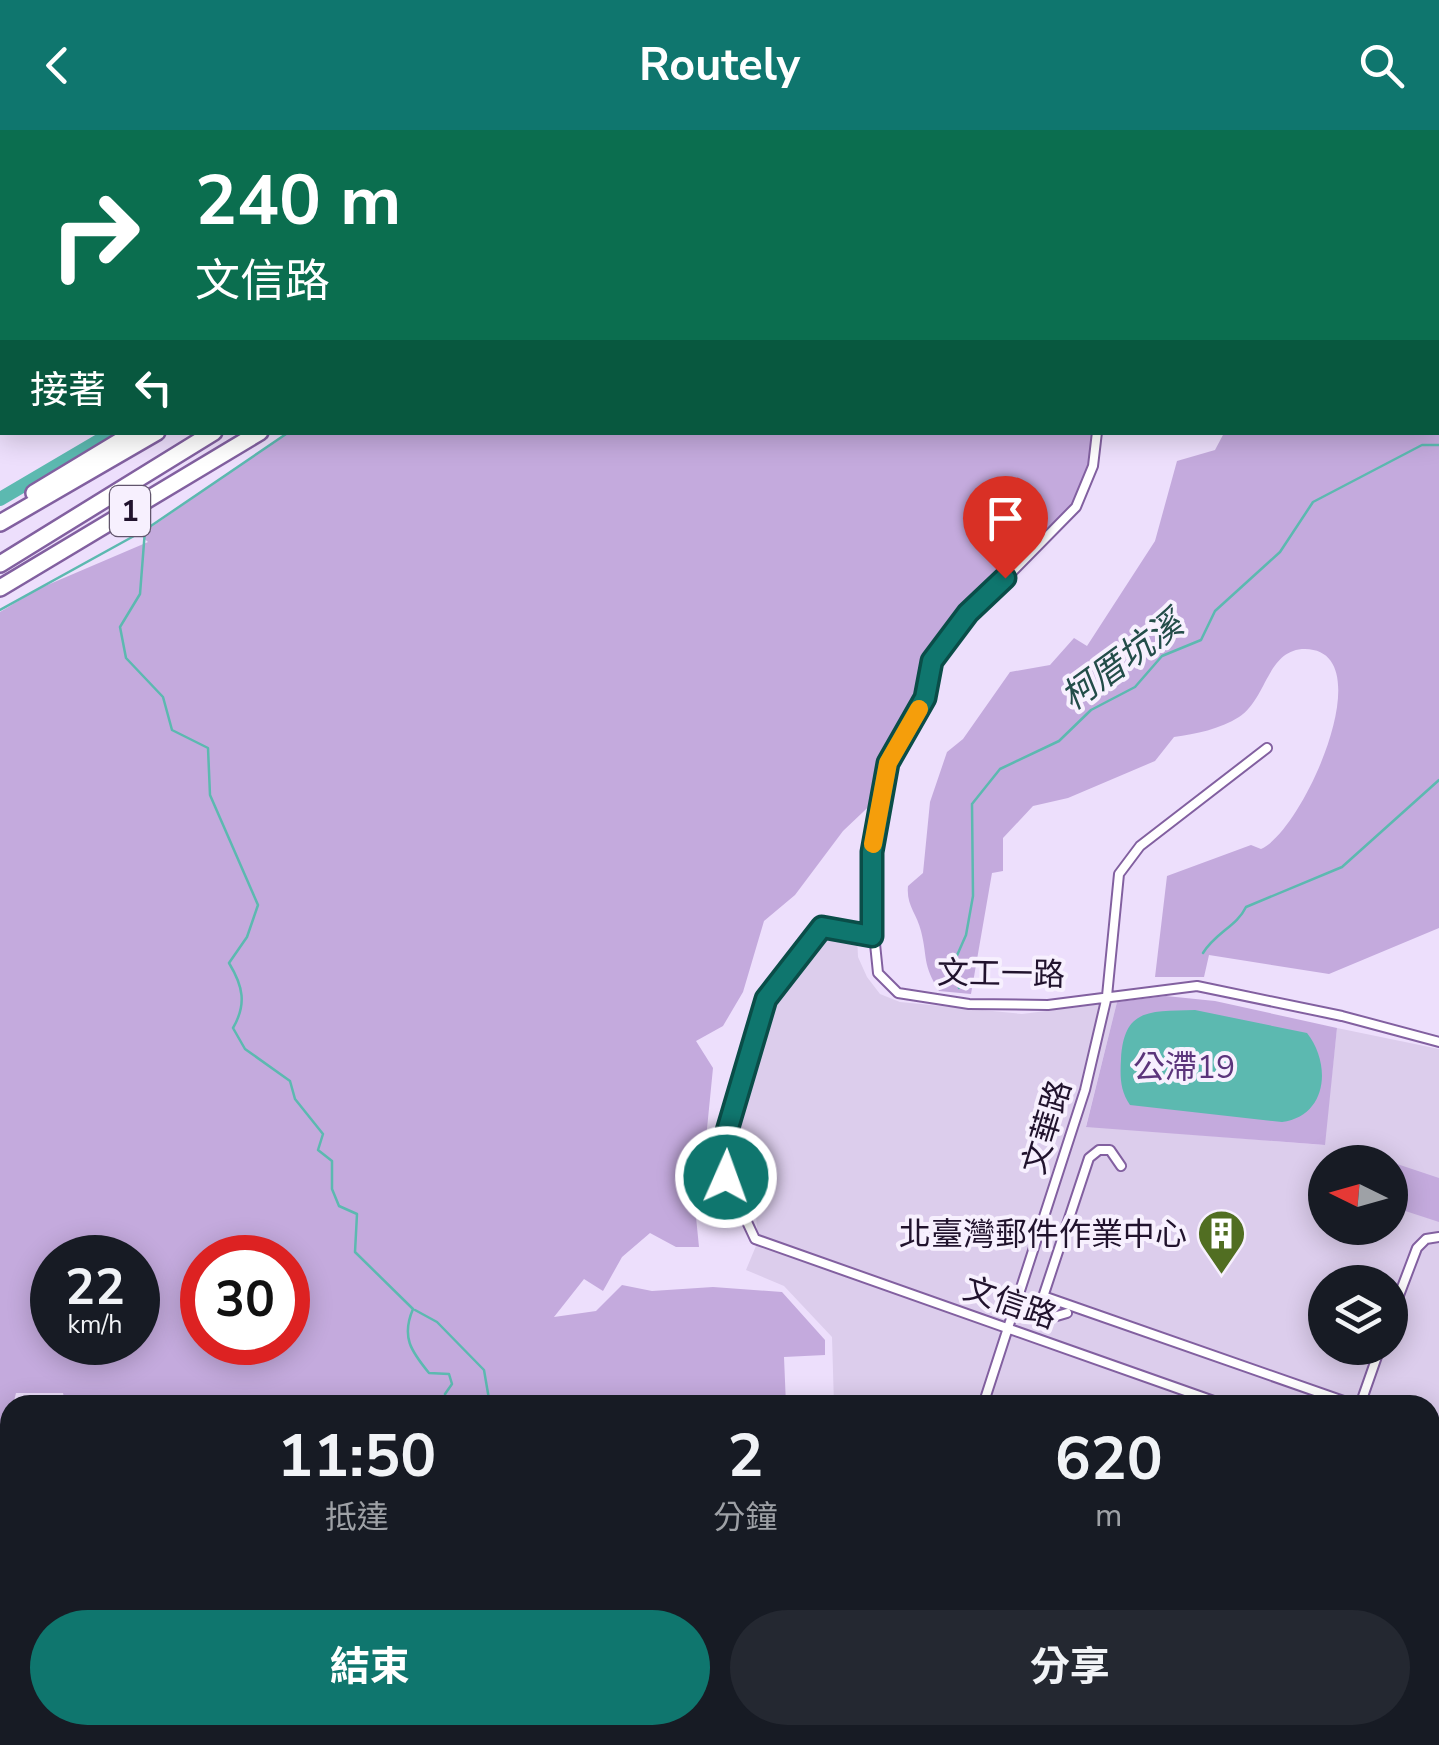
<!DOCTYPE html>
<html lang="zh-TW">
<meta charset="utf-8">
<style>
:root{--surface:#171b24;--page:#242831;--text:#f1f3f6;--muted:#9ea1a6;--accent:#0f766e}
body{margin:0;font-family:"Nunito Sans","Noto Sans TC",sans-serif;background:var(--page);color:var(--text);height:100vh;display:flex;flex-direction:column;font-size:38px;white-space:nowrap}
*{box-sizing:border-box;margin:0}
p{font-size:32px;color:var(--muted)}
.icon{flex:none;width:55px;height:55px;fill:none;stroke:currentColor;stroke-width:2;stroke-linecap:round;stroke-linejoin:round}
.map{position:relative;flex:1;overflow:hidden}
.side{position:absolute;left:0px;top:1265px;width:1440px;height:350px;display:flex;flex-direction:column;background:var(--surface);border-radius:30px 30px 0 0;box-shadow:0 5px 25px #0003}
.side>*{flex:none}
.guide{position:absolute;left:0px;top:0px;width:1440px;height:305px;box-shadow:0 5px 25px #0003;background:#0b6e4f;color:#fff;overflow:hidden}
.needle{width:65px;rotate:275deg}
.controls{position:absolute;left:1308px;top:1015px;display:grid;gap:20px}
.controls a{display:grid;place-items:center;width:100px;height:100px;border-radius:50%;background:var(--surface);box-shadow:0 5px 25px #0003;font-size:50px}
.speed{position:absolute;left:30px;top:1105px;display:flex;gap:20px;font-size:50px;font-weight:700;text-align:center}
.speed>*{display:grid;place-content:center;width:130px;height:130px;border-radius:50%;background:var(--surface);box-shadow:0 5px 25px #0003;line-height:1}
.speed small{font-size:25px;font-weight:400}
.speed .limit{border:15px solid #d22;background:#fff;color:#111}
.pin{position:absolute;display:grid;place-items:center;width:85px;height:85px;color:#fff;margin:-102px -42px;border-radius:50% 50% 50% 0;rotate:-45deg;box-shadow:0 0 10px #0007}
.pin .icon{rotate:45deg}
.me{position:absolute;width:110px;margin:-55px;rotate:2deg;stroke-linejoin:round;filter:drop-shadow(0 0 8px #0008)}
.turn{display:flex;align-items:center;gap:35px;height:210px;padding:0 30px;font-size:45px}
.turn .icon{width:130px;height:130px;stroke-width:2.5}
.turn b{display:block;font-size:70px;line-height:85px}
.then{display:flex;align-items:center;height:95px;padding:0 30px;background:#0003;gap:20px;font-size:38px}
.eta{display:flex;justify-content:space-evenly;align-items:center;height:170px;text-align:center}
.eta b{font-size:60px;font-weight:700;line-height:70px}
.action{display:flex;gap:20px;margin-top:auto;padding:20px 30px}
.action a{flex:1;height:115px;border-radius:60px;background:var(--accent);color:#fff;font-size:40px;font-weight:700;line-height:115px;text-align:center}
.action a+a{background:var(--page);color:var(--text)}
header{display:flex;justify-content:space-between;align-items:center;height:130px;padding:0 30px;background:var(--accent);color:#fff;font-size:45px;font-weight:700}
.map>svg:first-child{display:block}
</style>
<header><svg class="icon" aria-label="back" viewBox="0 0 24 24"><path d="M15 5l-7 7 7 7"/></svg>Routely<svg class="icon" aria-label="search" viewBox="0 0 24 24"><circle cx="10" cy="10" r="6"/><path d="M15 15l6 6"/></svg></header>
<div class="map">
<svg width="1439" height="1615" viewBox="0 0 1439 1615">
<rect width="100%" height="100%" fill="#eddffc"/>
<!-- built -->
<path fill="#dccdec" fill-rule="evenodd" d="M821,798L857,805L858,827L867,847L880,864L900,872L1022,884L1117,872L1086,996L1324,1015L1337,898L1439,919V1390L1430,1414V1275H834L832,1207L784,1156L746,1140L758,1111L756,1086L749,1083L725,1027L759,901ZM1325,1032H1390V1098H1325ZM1325,1152H1390V1218H1325Z
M860,1605H1359L1356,1615H871Z"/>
<!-- green -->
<path fill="#c4aadd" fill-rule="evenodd" d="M0,0H356L2,2V24Z
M833,0H1439V798L1329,844L1209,825L1204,847H1155L1167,746L1251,715L1261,719C1303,701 1384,520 1305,519C1267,519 1267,569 1239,587C1220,599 1196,604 1174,607L1155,631L1068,668L1033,676L1003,708V741L992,743L971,864L939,861C922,833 928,829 921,801C917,784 906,775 908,756L923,743L930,672L947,622L963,609L1010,542L1050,535L1074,508L1087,516L1155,411L1177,331L1215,320L1224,303L1438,302V2Z
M287,303H1094L1095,320L1079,371L1005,445L958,482L920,541L905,610L882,664L843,701L795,765L764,791L743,862L723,896L696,911L713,938L704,1029L679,1043L694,1067L699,1117H676L650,1103L622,1127L603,1161L584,1149L554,1187L596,1181L622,1155L652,1161L713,1157L782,1162L825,1210V1225L784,1227L786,1275H66L63,1263H16L0,1327V482L38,459L148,412L140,405ZM52,1128H138V1212H52ZM202,1128H288V1212H202Z
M1166,866L1215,871L1337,898L1325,1015L1086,997L1117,872Z
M1361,1022L1439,1048V1092L1390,1076V1032H1357Z
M155,1605H832L834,1615H148Z"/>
<!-- water -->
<path fill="#5cb9b0" d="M1195,880L1307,903C1332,935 1327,986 1282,992L1130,975C1120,960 1120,947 1121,929C1124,876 1152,882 1195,880Z"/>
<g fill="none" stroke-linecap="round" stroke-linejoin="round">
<!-- stream -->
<path stroke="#5cb9b0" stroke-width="2.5" d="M312,0L317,2
M575,2L577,0
M0,48L2,51
M289,302L145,400L140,464L120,497L126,528L163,567L172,600L208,618L210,665L258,775L247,807L229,833C243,856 247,874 233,898L245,919L290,951L295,969L323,1004L318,1020L332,1031V1059L339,1076L357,1084L355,1122L413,1179C401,1207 411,1221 429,1243L449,1244L452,1254L445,1264L446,1275
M0,480L143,401
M1203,823C1215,803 1237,796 1246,777L1342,737L1439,650
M959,858L955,830L966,805L973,766L972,674L1000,639L1059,611L1091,580L1135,557L1162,526L1201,510L1215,481L1280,422L1313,372L1422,315H1439
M415,1180L437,1192L484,1240L490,1275
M541,1275L552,1272
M705,1605L718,1615"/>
<!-- river -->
<path stroke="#5cb9b0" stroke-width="14" d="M454,2L455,0
M0,369L114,302"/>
<defs>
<path id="street" d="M1097,302L1093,336L1076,377L951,504L933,531L925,568L888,633L879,666L870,765L878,843L898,863L969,874L1048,875L1197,856L1342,886L1439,912
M872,805L822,797L766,869L724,1011L726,1047L755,1109L1225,1275
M1043,1166L1355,1275
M1067,1183L1050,1188L1041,1173L1089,1028L1099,1020H1110L1121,1036
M1390,1189L1417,1118L1426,1109L1439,1107
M983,1275L1085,960L1107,866L1119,744L1140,716L1267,618
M1360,1275L1380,1218
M1430,1343L1439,1346
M0,1432L10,1419
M1430,1603L1439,1605
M1071,1605L1084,1615
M56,1615L66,1605
M1139,1615L1143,1605"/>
<path id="secondary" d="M375,2L377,0
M0,297L2,296
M1430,1468L1439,1443
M1430,1523L1439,1498
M1376,1615L1380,1605
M1396,1615L1400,1605"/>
<path id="highway" d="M467,2L468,0
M511,2L512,0
M538,2L539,0
M34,363L135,302
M0,393L157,302
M0,434L214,302
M0,458L260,302"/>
</defs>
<!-- street casing -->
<use href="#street" stroke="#8260a0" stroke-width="12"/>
<!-- secondary casing -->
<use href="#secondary" stroke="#8260a0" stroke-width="16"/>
<!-- highway casing -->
<use href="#highway" stroke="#8260a0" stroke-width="20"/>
<!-- street -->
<use href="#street" stroke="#fff" stroke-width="8"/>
<!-- secondary -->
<use href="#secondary" stroke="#fff" stroke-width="11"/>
<!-- highway -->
<use href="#highway" stroke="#fff" stroke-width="15"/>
</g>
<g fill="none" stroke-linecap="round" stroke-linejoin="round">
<defs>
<path id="route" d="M726,1047L724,1011L766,869L822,797L872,806V722L888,633L925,568L932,531L968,483L1005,448"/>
</defs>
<!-- route casing -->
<use href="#route" stroke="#0a4d48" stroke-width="25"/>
<!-- route -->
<use href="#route" stroke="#0f766e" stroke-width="18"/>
<!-- slow -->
<path stroke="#f59e0b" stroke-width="18" d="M873,714L888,633L919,579"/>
</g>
<!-- icons -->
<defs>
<symbol id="building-pin" viewBox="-11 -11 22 30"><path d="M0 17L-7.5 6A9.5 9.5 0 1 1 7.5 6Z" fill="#516e22" stroke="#f7f0fe"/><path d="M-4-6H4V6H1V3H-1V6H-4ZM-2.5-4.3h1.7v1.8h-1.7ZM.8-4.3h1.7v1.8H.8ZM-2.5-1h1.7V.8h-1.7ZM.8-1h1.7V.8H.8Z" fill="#fff"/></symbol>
</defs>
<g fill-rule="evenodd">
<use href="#building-pin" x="1194" y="1076" width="55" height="75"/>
</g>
<g text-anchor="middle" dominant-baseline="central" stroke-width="8" stroke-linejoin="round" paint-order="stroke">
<!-- shield labels -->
<rect fill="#f7f0fe" stroke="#61556c" stroke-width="2.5" x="110" y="356" width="40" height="50" rx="8"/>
<g font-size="30" font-weight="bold" fill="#21132d">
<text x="130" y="381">1</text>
</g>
<!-- street labels -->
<g font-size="32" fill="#21132d" stroke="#f7f0fe">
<text transform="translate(1001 844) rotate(1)">文工一路</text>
<text transform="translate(1047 997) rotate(-73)">文華路</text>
<text transform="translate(1010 1173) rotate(19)">文信路</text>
</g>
<!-- park labels -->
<g font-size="32" fill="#5b347b" stroke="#f7f0fe">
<text x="1184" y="937">公滯19</text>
</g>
<!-- poi labels -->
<g font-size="32" fill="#21132d" stroke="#f7f0fe" text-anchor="end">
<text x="1187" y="1104">北臺灣郵件作業中心</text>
</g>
<!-- water labels -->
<g font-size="35" font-style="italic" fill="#234d49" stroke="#f7f0fe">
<text transform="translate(1122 531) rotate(-36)">柯厝坑溪</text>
</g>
</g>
</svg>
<div class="controls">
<a><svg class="needle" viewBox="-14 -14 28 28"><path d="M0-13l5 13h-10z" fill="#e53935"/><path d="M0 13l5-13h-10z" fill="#9ea1a6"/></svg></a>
<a><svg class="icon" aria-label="layers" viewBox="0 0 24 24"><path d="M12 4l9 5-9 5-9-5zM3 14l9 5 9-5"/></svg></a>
</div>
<div class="speed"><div>22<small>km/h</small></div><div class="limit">30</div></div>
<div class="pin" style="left:1005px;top:448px;background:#d93025"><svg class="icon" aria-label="arrive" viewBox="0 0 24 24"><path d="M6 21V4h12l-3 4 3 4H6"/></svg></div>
<svg class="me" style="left:726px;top:1047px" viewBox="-20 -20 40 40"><circle r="17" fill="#0f766e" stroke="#fff" stroke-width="3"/><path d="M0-11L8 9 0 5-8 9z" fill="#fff"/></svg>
<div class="guide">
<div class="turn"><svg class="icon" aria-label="right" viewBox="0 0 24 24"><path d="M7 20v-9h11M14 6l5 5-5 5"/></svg><div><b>240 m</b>文信路</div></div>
<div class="then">接著<svg class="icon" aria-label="left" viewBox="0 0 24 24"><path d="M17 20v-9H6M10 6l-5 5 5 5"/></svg></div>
</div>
<section class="side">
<div class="eta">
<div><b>11:50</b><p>抵達</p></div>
<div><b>2</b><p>分鐘</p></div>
<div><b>620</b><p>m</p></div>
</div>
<div class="action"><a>結束</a><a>分享</a></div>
</section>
</div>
